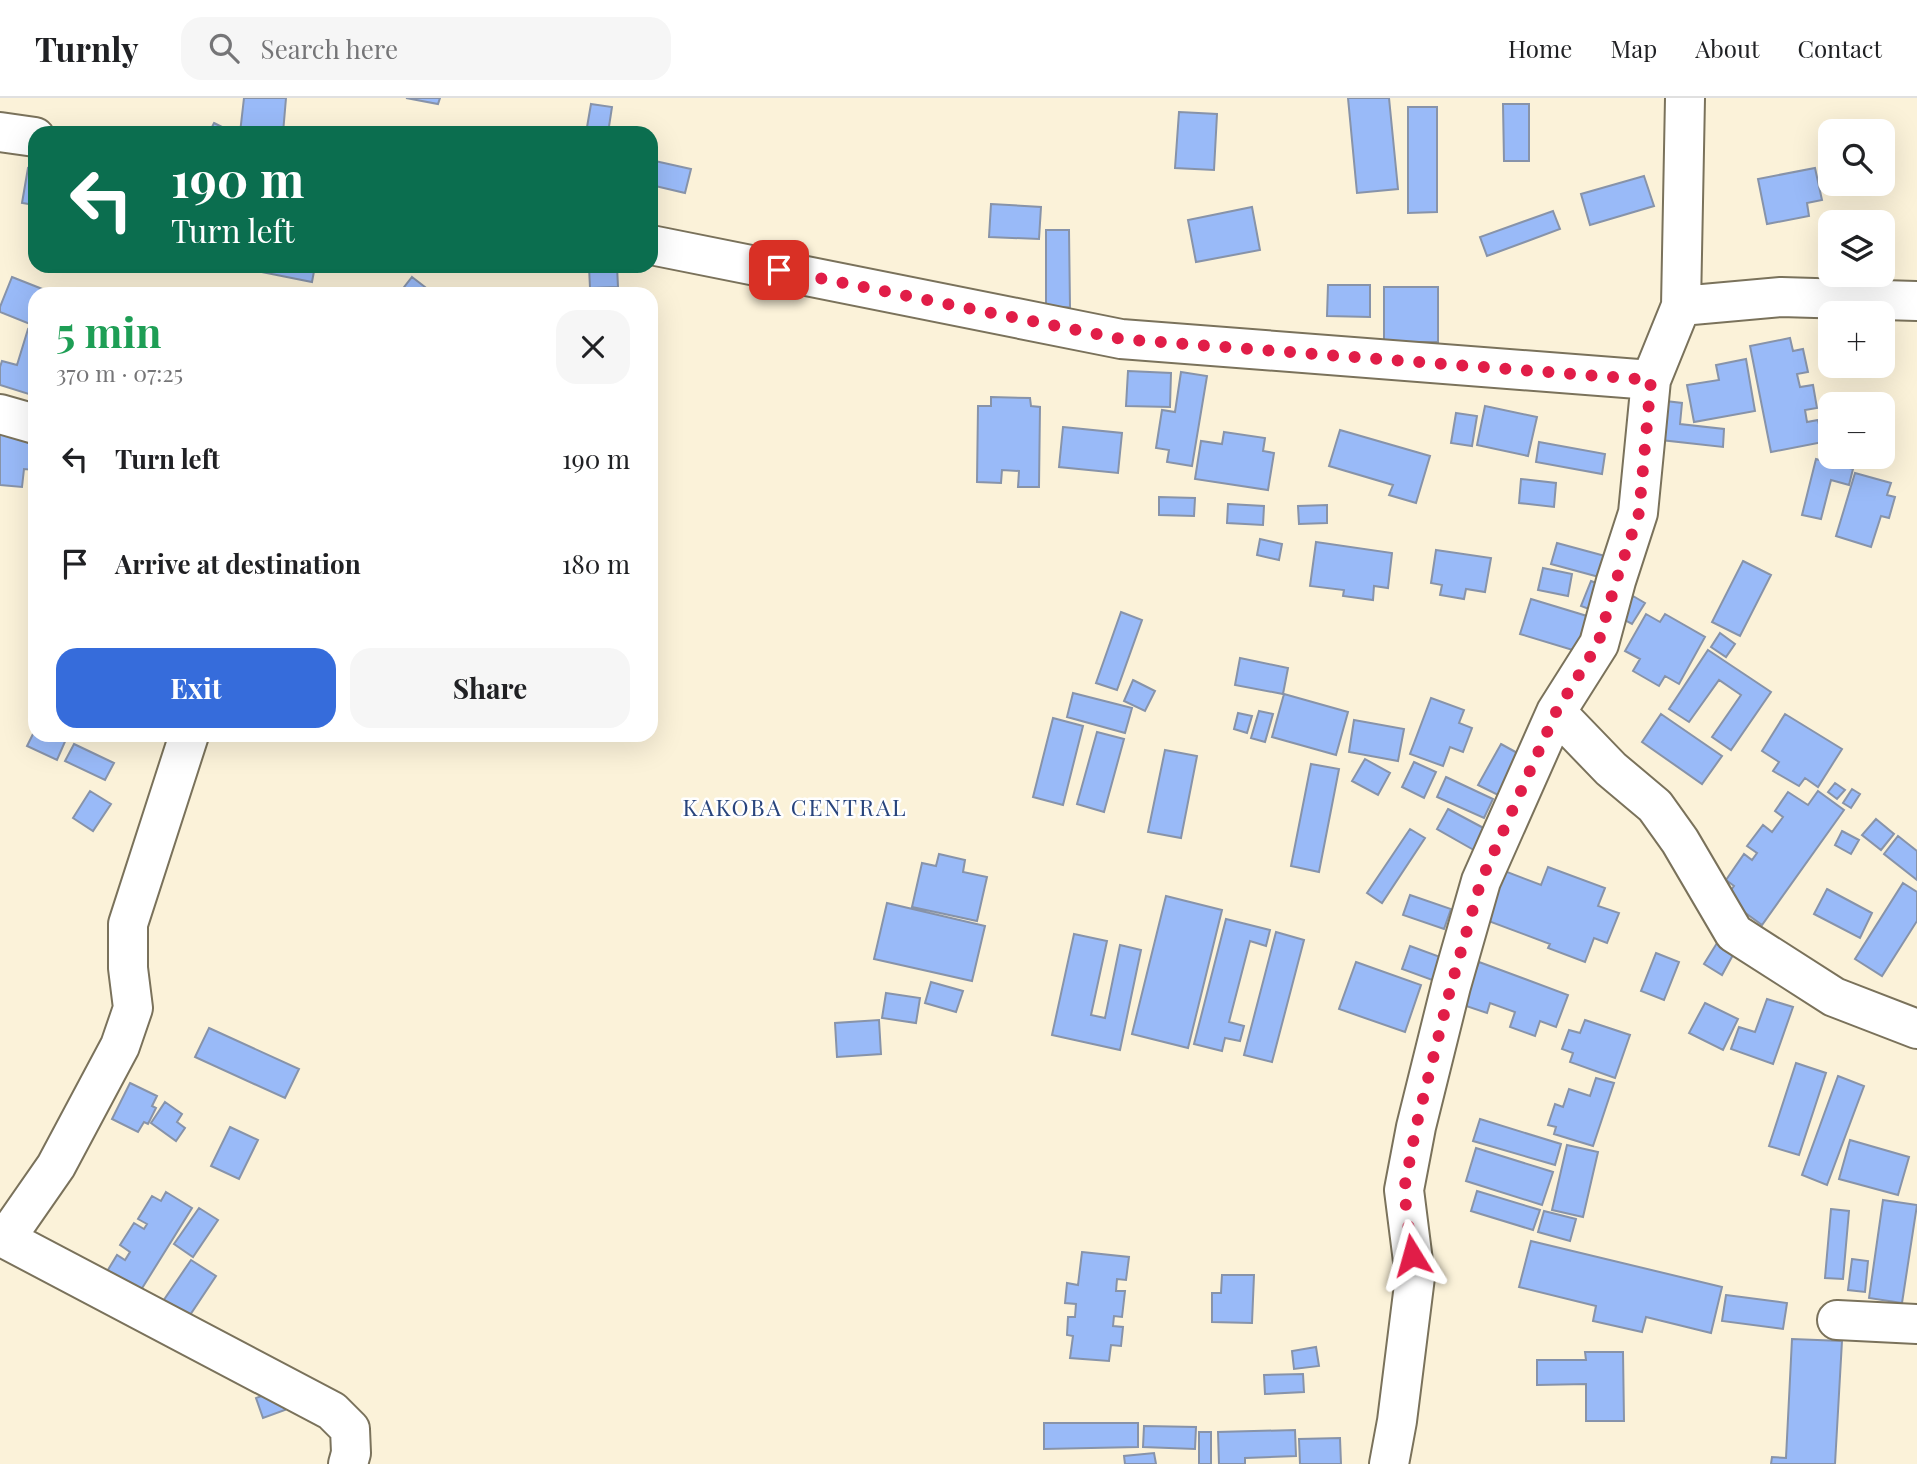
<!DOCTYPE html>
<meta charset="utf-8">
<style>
:root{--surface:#fff;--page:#f6f6f6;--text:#202124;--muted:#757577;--line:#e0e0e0;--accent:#366cdb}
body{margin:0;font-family:"Playfair Display",serif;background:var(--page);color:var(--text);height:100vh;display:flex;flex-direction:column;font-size:26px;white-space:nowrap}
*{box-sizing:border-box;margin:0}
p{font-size:23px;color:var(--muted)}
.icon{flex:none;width:38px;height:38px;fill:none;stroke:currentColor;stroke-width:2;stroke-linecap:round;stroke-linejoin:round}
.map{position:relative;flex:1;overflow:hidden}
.details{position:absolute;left:28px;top:189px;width:630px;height:455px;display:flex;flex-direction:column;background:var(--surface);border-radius:21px;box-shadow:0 7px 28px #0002}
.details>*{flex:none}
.hud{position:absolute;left:28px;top:28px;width:630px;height:147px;border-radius:21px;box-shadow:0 7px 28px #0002;background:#0b6e4f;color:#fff;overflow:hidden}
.fabs{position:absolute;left:1818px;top:21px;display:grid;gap:14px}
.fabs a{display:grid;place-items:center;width:77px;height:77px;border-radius:14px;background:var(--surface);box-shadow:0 7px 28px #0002;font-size:35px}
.pin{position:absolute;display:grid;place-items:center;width:60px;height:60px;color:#fff;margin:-30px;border-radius:14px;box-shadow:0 4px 10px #0006}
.me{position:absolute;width:77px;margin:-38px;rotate:352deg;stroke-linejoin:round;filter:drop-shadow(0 0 5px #0008)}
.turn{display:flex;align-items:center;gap:24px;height:147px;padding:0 28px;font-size:32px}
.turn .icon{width:91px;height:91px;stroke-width:2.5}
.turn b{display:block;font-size:49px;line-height:60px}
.round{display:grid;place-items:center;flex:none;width:74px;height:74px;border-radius:21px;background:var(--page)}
.overview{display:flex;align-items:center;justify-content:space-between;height:119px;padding:0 28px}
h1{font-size:42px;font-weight:700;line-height:52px;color:#1e9e55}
.cta{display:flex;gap:14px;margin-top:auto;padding:14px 28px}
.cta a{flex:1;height:80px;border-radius:21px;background:var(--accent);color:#fff;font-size:28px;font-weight:700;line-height:80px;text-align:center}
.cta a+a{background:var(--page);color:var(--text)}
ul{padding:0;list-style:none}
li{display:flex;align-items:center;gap:21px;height:105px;padding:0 28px}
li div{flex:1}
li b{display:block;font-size:26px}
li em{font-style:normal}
header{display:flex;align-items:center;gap:42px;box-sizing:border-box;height:98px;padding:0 35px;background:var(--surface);border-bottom:2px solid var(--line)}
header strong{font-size:33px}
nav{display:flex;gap:38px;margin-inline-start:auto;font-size:24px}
.search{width:490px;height:63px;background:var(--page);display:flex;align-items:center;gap:18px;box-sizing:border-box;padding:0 24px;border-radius:21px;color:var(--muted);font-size:26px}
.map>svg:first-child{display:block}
</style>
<header>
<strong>Turnly</strong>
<div class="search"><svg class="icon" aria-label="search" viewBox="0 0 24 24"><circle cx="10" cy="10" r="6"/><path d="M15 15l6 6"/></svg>Search here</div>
<nav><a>Home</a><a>Map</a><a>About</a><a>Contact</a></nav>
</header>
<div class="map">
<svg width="1917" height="1366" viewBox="0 0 1917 1366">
<rect width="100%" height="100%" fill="#fbf2d9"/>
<!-- building -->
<path fill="#99baf8" stroke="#8793a9" stroke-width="2" d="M244,0H286L283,35H240Z
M406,0H440L438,6Z
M1348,0H1389L1398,91L1357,95Z
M591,6L612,9L608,35H586Z
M1503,6H1529V63H1504Z
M1408,9H1437V114L1408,115Z
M1179,14L1217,16L1214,72L1175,70Z
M214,25L234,35H209Z
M655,63L691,71L685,95L651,87Z
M28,70L35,71V107L22,105Z
M1815,70L1822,102L1807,105L1809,118L1767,126L1758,81Z
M1644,78L1654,108L1590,127L1581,96Z
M991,106L1041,109L1039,141L989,139Z
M1252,109L1260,152L1196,164L1188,122Z
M1553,113L1560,131L1487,158L1480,139Z
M1046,132H1069L1070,209L1046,210Z
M231,168H315L312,184Z
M589,168H617L618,189L590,190Z
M12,179L55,196H35V228L0,214V209Z
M412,179L434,196H405L401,193Z
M1328,187H1370V219L1327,218Z
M1384,189H1438V244H1384Z
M28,231L35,234V298L0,287V269L2,263L17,267Z
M1790,240L1793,253L1803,251L1808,274L1797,276L1800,289L1813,287L1817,310L1805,312L1807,324L1818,322L1823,344L1771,354L1750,248Z
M1746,261L1755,313L1694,324L1687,287L1719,282L1716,267Z
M1128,273L1171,275L1170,309L1126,308Z
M1181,274L1207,278L1192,368L1167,364L1169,352L1156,350L1162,312L1175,314Z
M991,299L1030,300L1031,308L1040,309L1039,389H1018L1019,373L1002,372L1001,385L977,384L978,308H991Z
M1657,302L1682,305L1680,326L1724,331L1723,349L1652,341Z
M1485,308L1537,319L1528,358L1477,347Z
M1456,315L1477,318L1472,348L1451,345Z
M0,324L30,328L28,345L35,346L34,372L24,371L22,389L0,387Z
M1063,329L1122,335L1118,375L1059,369Z
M1340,332L1430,358L1416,405L1389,397L1393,387L1329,368Z
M1224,334L1265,340L1263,353L1274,355L1268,392L1195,381L1201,343L1222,346Z
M1539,344L1605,356L1602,376L1536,364Z
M1816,361L1853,371L1849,387L1831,382L1821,421L1802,417Z
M1855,375L1891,385L1887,397L1895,399L1889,420L1881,418L1871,449L1836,438Z
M1521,381L1556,385L1554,409L1519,405Z
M1159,399L1195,400L1194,418L1159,417Z
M1228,406L1264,408L1263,427L1227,425Z
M1327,407V425L1299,426L1298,408Z
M1260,441L1282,446L1279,462L1257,457Z
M1316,444L1392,455L1388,490L1374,488L1373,502L1343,498L1344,492L1310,488Z
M1557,445L1605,458L1599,479L1551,466Z
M1436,452L1491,460L1485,494L1466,491L1464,501L1440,497L1442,487L1431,485Z
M1743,463L1771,477L1740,538L1712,524Z
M1543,470L1572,476L1568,498L1538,492Z
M1591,483L1604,488L1594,513L1581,508Z
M1633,498L1645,505L1632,526L1621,520Z
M1531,501L1587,518L1576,553L1520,536Z
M1121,514L1142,522L1117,592L1096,585Z
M1646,516L1660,524L1665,516L1705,539L1679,586L1665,578L1659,588L1633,573L1640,561L1625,553Z
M1720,535L1735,546L1726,559L1711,549Z
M1708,552L1771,594L1731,652L1712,639L1741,597L1719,582L1689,624L1669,611Z
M1240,560L1288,570L1283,596L1235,587Z
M1133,582L1155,593L1145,613L1124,603Z
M1073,595L1132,610L1125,635L1067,619Z
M1284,596L1348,614L1336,657L1272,639Z
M1431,600L1464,612L1459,625L1472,630L1463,654L1450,649L1443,668L1410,656Z
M1259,613L1273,616L1265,644L1251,640Z
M1238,615L1252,618L1247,635L1234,631Z
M1661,616L1722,658L1702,686L1642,644Z
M1785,616L1842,651L1818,689L1805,680L1799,688L1773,673L1779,664L1762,653Z
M1053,620L1083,628L1063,707L1033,699Z
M1354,622L1404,631L1398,663L1349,654Z
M35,632V637H62L67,639L57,662L27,648Z
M1097,634L1124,641L1104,714L1077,706Z
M74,646L114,665L105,682L65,663Z
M1501,646L1521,657L1498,697L1478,687Z
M1165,652L1197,658L1181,740L1148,734Z
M1365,661L1390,675L1378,697L1352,683Z
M1414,664L1436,674L1424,700L1402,689Z
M1311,666L1339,671L1319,774L1291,768Z
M1446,679L1493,701L1484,720L1437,699Z
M1835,685L1845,692L1837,701L1828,694Z
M1852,691L1860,696L1851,710L1843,705Z
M90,693L111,706L93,733L73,720Z
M1818,693L1844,712L1762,827L1725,800L1734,788L1726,782L1744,756L1752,762L1757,755L1747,748L1763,727L1772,734L1783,719L1775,713L1788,694L1808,707Z
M1448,711L1491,734L1479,755L1437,731Z
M1876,721L1894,736L1881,752L1862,737Z
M1410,731L1425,740L1382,805L1367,795Z
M1842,733L1859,742L1851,756L1835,747Z
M1898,738L1917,753V782L1884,756Z
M939,756L965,762L963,774L987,779L977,823L912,809L922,765L936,768Z
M1548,769L1605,790L1598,808L1619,815L1607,845L1594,840L1585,864L1548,850L1550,846L1483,821L1502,772L1541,787Z
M1903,785L1917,794V823L1882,878L1855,861Z
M1827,791L1872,815L1860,840L1814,816Z
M1410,797L1451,811L1444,831L1403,817Z
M1166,798L1222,812L1188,950L1132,936Z
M887,805L985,828L972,883L874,861Z
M1226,821L1270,832L1266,848L1250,843L1229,924L1244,928L1240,943L1225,940L1222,953L1194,946Z
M1276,834L1304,842L1272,964L1244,957Z
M1074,836L1107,843L1091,917L1105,920L1120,847L1141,852L1120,952L1052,937Z
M1717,845L1734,855L1722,877L1704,866Z
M1410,848L1443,860L1435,883L1402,871Z
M1656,855L1679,864L1664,902L1641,893Z
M1356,864L1421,887L1405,934L1339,911Z
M1479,864L1568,897L1556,929L1540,923L1535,938L1510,929L1515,914L1490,905L1487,915L1463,907Z
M931,884L963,893L956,914L925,905Z
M886,895L920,900L916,925L882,920Z
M1767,901L1793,909L1773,966L1731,951L1739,929L1755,934Z
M1705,905L1738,921L1723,952L1689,935Z
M879,922L881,956L837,959L835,925Z
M1585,922L1630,937L1615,980L1570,964L1573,955L1562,951L1569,932L1580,935Z
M209,930L299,971L285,1000L195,959Z
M1796,965L1826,975L1799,1057L1769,1048Z
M1838,978L1864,988L1827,1087L1802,1077Z
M1596,980L1614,985L1593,1048L1554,1036L1556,1029L1548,1027L1555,1006L1563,1009L1569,991L1590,998Z
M130,985L157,998L152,1008L156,1010L148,1026L144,1024L138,1034L112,1021Z
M165,1004L182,1016L177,1024L185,1030L176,1043L151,1025Z
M1480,1021L1561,1046L1555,1067L1473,1043Z
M230,1029L258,1042L239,1081L211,1068Z
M1850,1042L1909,1059L1898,1097L1839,1081Z
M1567,1047L1598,1054L1583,1119L1552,1112Z
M1476,1050L1553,1074L1542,1107L1466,1083Z
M1477,1093L1540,1112L1533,1132L1471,1113Z
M166,1094L192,1110L136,1200L103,1180L117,1157L125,1162L130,1154L120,1147L134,1125L144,1131L147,1126L138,1121L152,1098L161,1103Z
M1883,1102L1917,1107L1902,1205L1869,1200Z
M199,1110L218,1122L193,1159L174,1146Z
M1831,1111L1849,1113L1843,1181L1825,1180Z
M1544,1113L1576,1121L1570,1143L1538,1134Z
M1531,1143L1722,1189L1711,1235L1646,1219L1642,1234L1593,1223L1596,1208L1519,1189Z
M1082,1154L1129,1159L1126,1182L1117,1181L1116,1193H1125L1122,1219L1114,1218L1113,1228L1123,1229L1121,1248L1111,1247L1109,1263L1070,1260L1073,1238L1067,1237L1068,1219H1075L1076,1206L1065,1205L1067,1185L1078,1187Z
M1852,1161L1868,1163L1865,1194L1848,1192Z
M191,1162L216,1178L182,1229L157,1212Z
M1222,1177H1254L1252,1225L1212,1224V1195H1221Z
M1726,1197L1787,1205L1783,1231L1722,1223Z
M1792,1241L1842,1243L1835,1366H1771L1772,1359L1786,1360Z
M1316,1249L1319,1268L1294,1271L1292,1253Z
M1585,1254H1623L1624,1323H1586V1286L1537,1287V1262H1586Z
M1303,1276L1304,1294L1265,1296L1264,1277Z
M277,1292L285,1312L263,1320L256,1300Z
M1044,1325H1138V1349L1044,1351Z
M1144,1328L1196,1329L1195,1351L1143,1349Z
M1295,1332L1296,1358L1245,1360V1366H1219L1218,1334Z
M1199,1334H1211V1366H1199Z
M1340,1340L1341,1366H1300L1299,1341Z
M1154,1355L1156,1366H1125L1124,1358Z"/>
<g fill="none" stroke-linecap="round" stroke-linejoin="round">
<defs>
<path id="minor" d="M0,34L35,39
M651,147L1121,241L1651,282L1681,208L1781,199L1917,203
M1681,208L1685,0
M0,316L35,326
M1556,614L1611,671L1655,708L1680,743L1734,835L1834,899L1917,931
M0,1138L332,1313L350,1331L351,1355L348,1366
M6,1140L56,1068L120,948L133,910L128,870V826L189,637
M1837,1222L1917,1226
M1389,1366L1397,1323L1415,1179L1404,1092L1416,1029L1451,888L1481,783L1556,614L1599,546L1616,483L1638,415L1651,282"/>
</defs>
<!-- minor casing -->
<use href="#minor" stroke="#7a725b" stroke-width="42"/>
<!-- minor -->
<use href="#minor" stroke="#fff" stroke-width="38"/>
</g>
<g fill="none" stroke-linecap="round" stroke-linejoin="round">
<!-- route -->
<path stroke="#e11d48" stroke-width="12" stroke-dasharray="0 21.6" d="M779,172L1121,241L1651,282L1639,415L1616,483L1598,546L1556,614L1481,783L1451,888L1416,1029L1404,1092L1412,1157"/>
</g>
<g text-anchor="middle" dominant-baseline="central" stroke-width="5" stroke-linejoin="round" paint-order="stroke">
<!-- quarter labels -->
<g font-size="23" letter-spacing="2" fill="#28447c" stroke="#fff">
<text x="795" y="708">KAKOBA CENTRAL</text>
</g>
</g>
</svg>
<div class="fabs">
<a><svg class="icon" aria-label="search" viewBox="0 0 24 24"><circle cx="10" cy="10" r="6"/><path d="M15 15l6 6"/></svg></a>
<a><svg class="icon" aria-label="layers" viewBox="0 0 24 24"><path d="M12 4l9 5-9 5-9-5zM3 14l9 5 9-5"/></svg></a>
<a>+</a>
<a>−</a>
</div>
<div class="pin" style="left:779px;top:172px;background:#d93025"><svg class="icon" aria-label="arrive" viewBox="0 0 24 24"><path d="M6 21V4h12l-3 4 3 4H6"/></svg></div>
<svg class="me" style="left:1412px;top:1157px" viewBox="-20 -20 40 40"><path d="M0-17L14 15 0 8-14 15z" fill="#e11d48" stroke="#fff" stroke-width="4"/></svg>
<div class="hud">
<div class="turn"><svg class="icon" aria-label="left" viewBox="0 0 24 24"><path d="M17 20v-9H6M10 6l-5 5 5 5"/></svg><div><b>190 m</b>Turn left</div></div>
</div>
<section class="details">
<div class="overview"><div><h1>5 min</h1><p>370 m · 07:25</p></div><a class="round"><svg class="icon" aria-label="close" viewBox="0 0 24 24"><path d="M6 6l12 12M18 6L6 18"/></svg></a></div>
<ul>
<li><svg class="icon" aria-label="left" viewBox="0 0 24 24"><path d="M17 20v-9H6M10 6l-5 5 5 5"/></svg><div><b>Turn left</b></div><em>190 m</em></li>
<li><svg class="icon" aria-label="arrive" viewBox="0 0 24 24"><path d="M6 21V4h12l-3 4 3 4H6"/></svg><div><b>Arrive at destination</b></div><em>180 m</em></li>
</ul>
<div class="cta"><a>Exit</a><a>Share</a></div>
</section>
</div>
